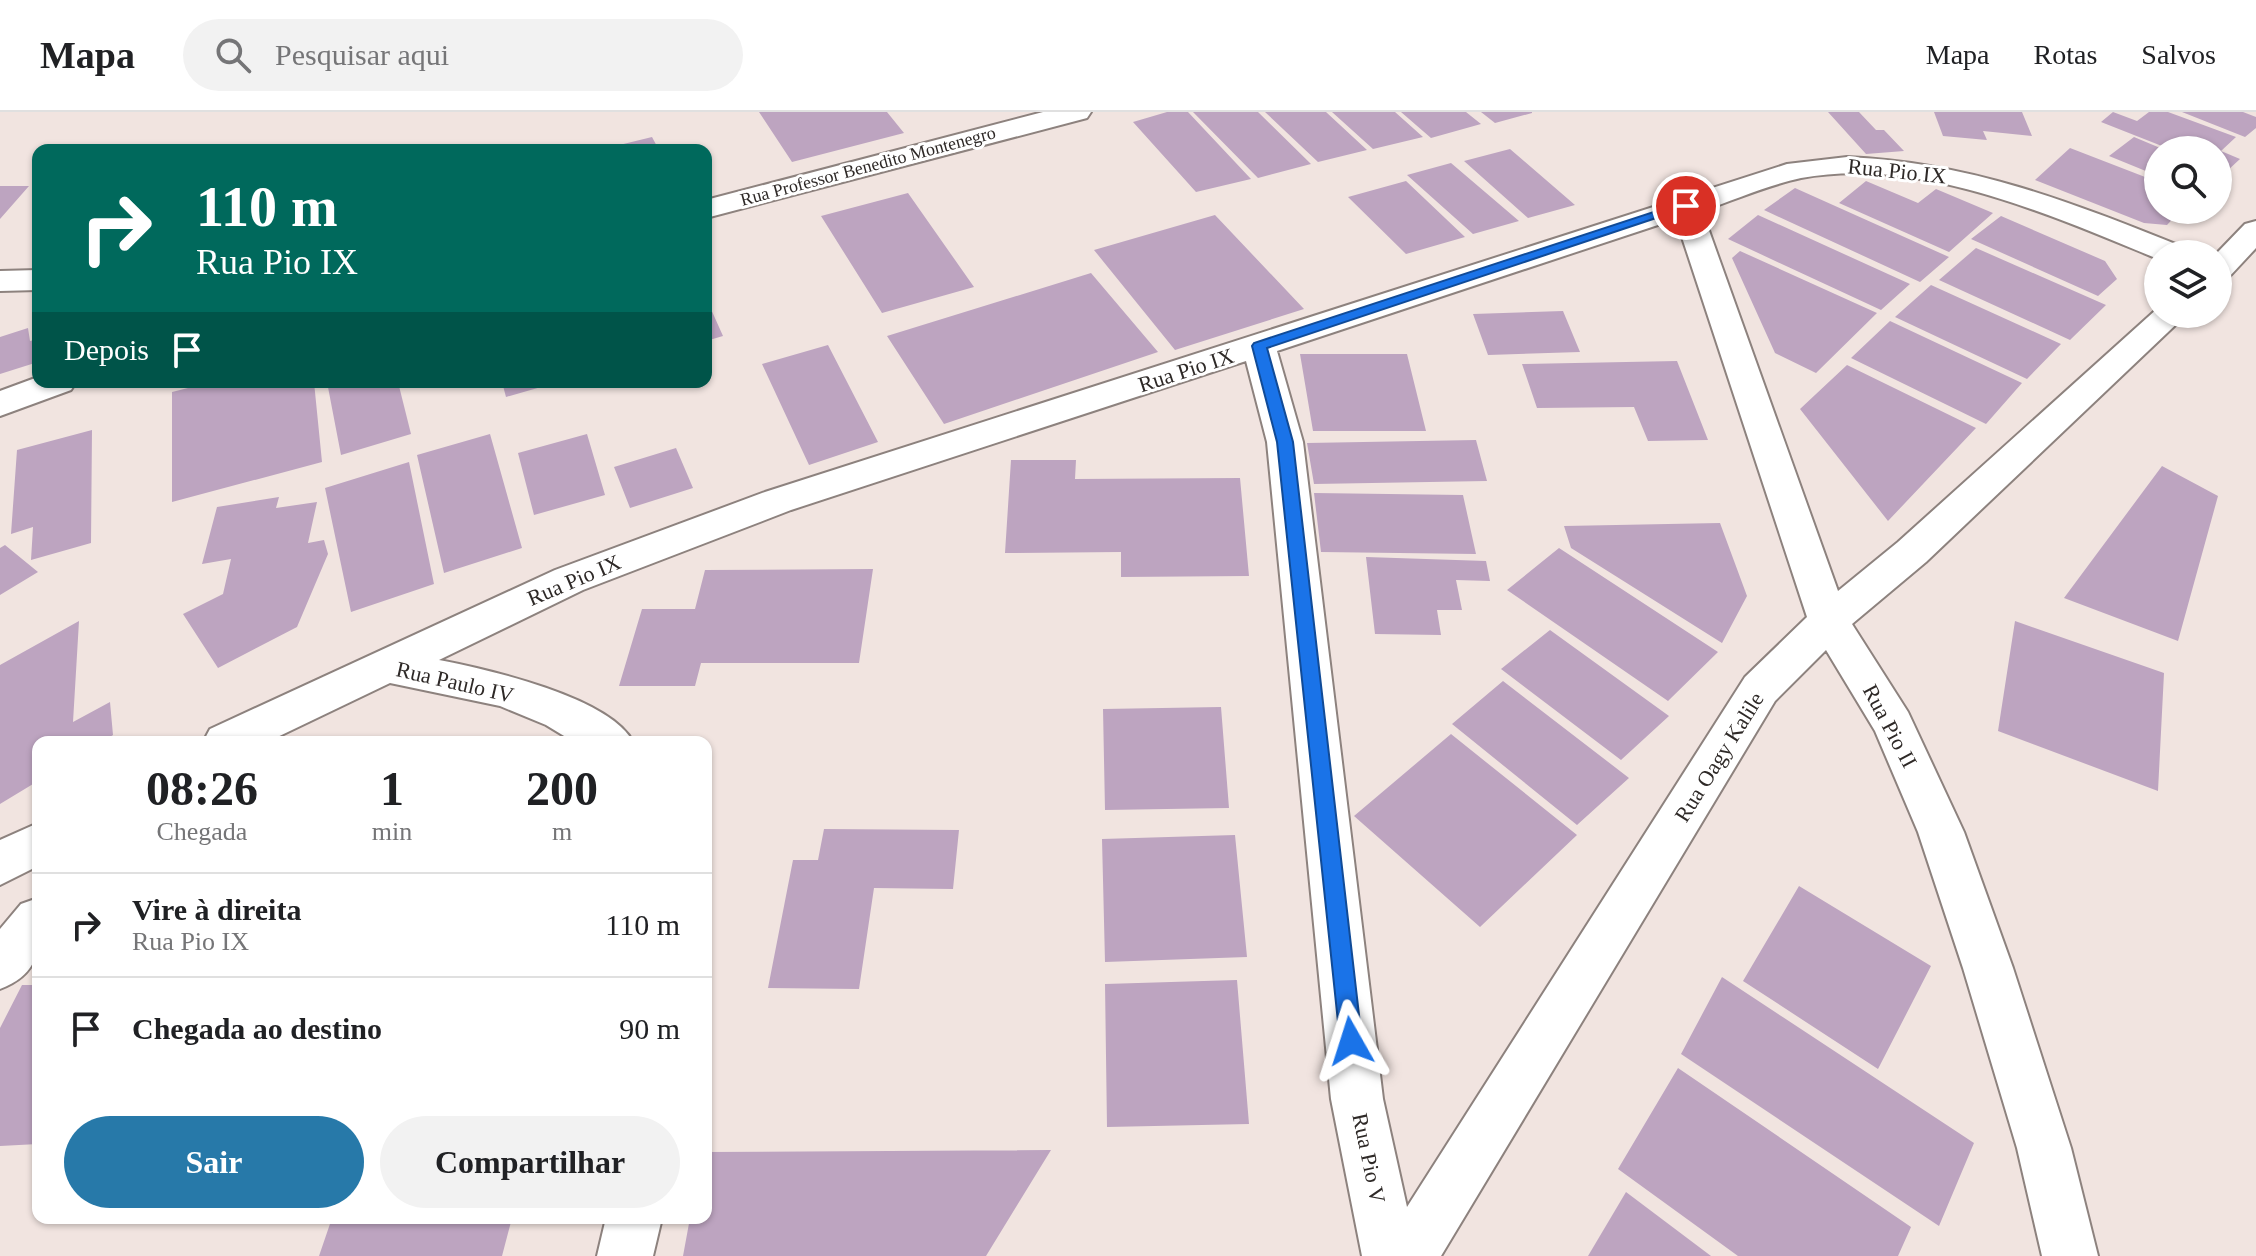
<!DOCTYPE html>
<html lang="pt">
<meta charset="utf-8">
<style>
:root{--surface:#fff;--page:#f2f2f2;--text:#202124;--muted:#757577;--line:#e0e0e0;--accent:#2779a9}
body{margin:0;font-family:Georgia,serif;background:var(--page);color:var(--text);height:100vh;display:flex;flex-direction:column;font-size:30px;white-space:nowrap}
*{box-sizing:border-box;margin:0}
p{font-size:26px;color:var(--muted)}
.icon{flex:none;width:44px;height:44px;fill:none;stroke:currentColor;stroke-width:2;stroke-linecap:round;stroke-linejoin:round}
.map{position:relative;flex:1;overflow:hidden}
.side{position:absolute;left:32px;top:624px;width:680px;height:488px;display:flex;flex-direction:column;background:var(--surface);border-radius:16px;box-shadow:0 2px 6px #0004}
.side>*{flex:none}
.banner{position:absolute;left:32px;top:32px;width:680px;height:244px;border-radius:16px;box-shadow:0 2px 6px #0004;background:#00695c;color:#fff;overflow:hidden}
.fabs{position:absolute;left:2144px;top:24px;display:grid;gap:16px}
.fabs a{display:grid;place-items:center;width:88px;height:88px;border-radius:50%;background:var(--surface);box-shadow:0 2px 6px #0004;font-size:40px}
.pin{position:absolute;display:grid;place-items:center;width:68px;height:68px;color:#fff;margin:-34px;border:4px solid #fff;border-radius:50%;box-shadow:0 2px 8px #0007}
.me{position:absolute;width:88px;margin:-44px;rotate:354deg;stroke-linejoin:round;filter:drop-shadow(0 0 6px #0008)}
.turn{display:flex;align-items:center;gap:28px;height:168px;padding:0 32px;font-size:36px}
.turn .icon{width:104px;height:104px;stroke-width:2.5}
.turn b{display:block;font-size:56px;line-height:68px}
.then{display:flex;align-items:center;height:76px;padding:0 32px;background:#0003;gap:16px;font-size:30px}
.eta{display:flex;justify-content:space-evenly;align-items:center;height:136px;text-align:center}
.eta b{font-size:48px;font-weight:800;line-height:56px}
.button{display:flex;gap:16px;margin-top:auto;padding:16px 32px}
.button a{flex:1;height:92px;border-radius:48px;background:var(--accent);color:#fff;font-size:32px;font-weight:800;line-height:92px;text-align:center}
.button a+a{background:var(--page);color:var(--text)}
ul{padding:0;list-style:none}
li{display:flex;align-items:center;gap:24px;height:104px;padding:0 32px;border-top:2px solid var(--line)}
li div{flex:1}
li b{display:block;font-size:30px}
li em{font-style:normal}
header{display:flex;align-items:center;gap:48px;box-sizing:border-box;height:112px;padding:0 40px;background:var(--surface);border-bottom:2px solid var(--line)}
header strong{font-size:38px}
nav{display:flex;gap:44px;margin-inline-start:auto;font-size:28px}
.search{width:560px;height:72px;background:var(--page);display:flex;align-items:center;gap:20px;box-sizing:border-box;padding:0 28px;border-radius:44px;color:var(--muted);font-size:30px}
.map>svg:first-child{display:block}
</style>
<header>
<strong>Mapa</strong>
<div class="search"><svg class="icon" aria-label="search" viewBox="0 0 24 24"><circle cx="10" cy="10" r="6"/><path d="M15 15l6 6"/></svg>Pesquisar aqui</div>
<nav><a>Mapa</a><a>Rotas</a><a>Salvos</a></nav>
</header>
<div class="map">
<svg width="2256" height="1144" viewBox="0 0 2256 1144">
<rect width="100%" height="100%" fill="#f1e4e0"/>
<!-- building -->
<path fill="#bda4c0" d="M759,0H887L904,21L792,50Z
M1167,0H1188L1251,67L1196,80L1133,10Z
M1193,0H1258L1311,52L1258,66Z
M1265,0H1326L1367,38L1318,50Z
M1332,0H1395L1423,25L1373,37Z
M1401,0H1466L1481,12L1431,26Z
M1481,0H1532V1L1495,11Z
M1828,0H1859L1876,18H1884L1904,39L1866,42Z
M1934,0H2022L2032,24L1983,19L1987,28L1943,24Z
M2113,0L2137,9L2149,0H2168L2236,25L2221,39L2240,47L2227,59L2218,56V38H2172L2101,10Z
M2182,0H2243L2256,5V16L2245,25Z
M652,25L659,38H603V37Z
M2134,25L2165,38H2158V64L2109,44Z
M2070,36L2158,70V98H2181L2167,113L2144,111L2035,68Z
M1510,37L1575,93L1528,106L1464,49Z
M1451,51L1519,109L1473,122L1407,63Z
M1406,69L1465,125L1406,142L1348,85Z
M1866,69L1918,91L1936,77L1993,101L1949,140L1839,91Z
M0,74H29L0,107Z
M1795,76L1949,145L1920,170L1764,98Z
M908,81L974,175L882,201L821,104Z
M1215,103L1304,197L1175,238L1094,138Z
M1758,103L1910,172L1881,198L1728,127Z
M2001,104L2105,149L2117,167L2098,184L1971,127Z
M1976,136L2106,193L2070,228L1939,168Z
M1740,139L1877,201L1816,261L1775,241L1732,146Z
M1091,161L1158,240L944,312L887,224Z
M1931,173L2061,232L2027,267L1895,205Z
M706,186L723,224L706,229Z
M1563,199L1580,240L1488,243L1473,202Z
M1890,209L2022,271L1986,312L1851,246Z
M28,216L30,229L38,227V250L0,262V225Z
M828,233L878,330L809,353L762,252Z
M1300,242H1407L1426,319H1313Z
M1677,249L1708,328L1648,329L1634,295L1537,296L1522,252Z
M1847,253L1976,316L1888,409L1800,297Z
M212,270H314L322,350L172,390V280Z
M327,270H398L411,322L341,343Z
M502,270H555V271L506,285Z
M92,318L91,431L31,448L33,415L11,422L17,338Z
M490,322L522,436L444,461L417,343Z
M587,322L605,383L534,403L518,341Z
M1476,328L1487,369L1314,372L1307,331Z
M676,336L693,376L630,396L614,355Z
M1011,348H1076L1075,367L1240,366L1249,464L1121,465V440L1005,441Z
M409,350L434,472L351,500L325,376Z
M2162,354L2218,384L2178,529L2064,486Z
M1314,381L1463,383L1476,442L1321,440Z
M279,385L276,396L317,390L308,431L324,428L328,442L297,515L218,556L183,502L223,482L231,447L202,452L217,395Z
M1720,411L1747,484L1722,531L1571,436L1564,414Z
M5,433L38,460L0,483V436Z
M1559,436L1718,540L1668,589L1507,478Z
M1366,445L1486,449L1490,469L1456,468L1462,498H1437L1441,523L1375,522Z
M873,457L859,551H701L695,574H619L642,497H695L705,458Z
M79,509L73,610L110,590L113,623L102,630H38V669L0,692V553Z
M2015,509L2164,561L2158,679L1998,619Z
M1550,518L1669,604L1621,648L1501,557Z
M1503,569L1629,666L1577,713L1452,612Z
M1221,595L1229,696L1105,698L1103,597Z
M1451,622L1577,723L1480,815L1354,704Z
M824,717L959,718L953,777L874,776L859,877L768,876L793,748H818Z
M1235,723L1247,845L1105,850L1102,727Z
M1799,774L1931,854L1878,957L1743,869Z
M1722,865L1974,1031L1939,1114L1681,942Z
M1237,868L1249,1012L1107,1015L1105,872Z
M22,873H38V1032L0,1034V916Z
M1678,956L1911,1115L1898,1144H1738L1618,1057Z
M1051,1038L986,1144H683L690,1106H706V1040Z
M1626,1080L1711,1144H1588Z
M332,1106H512L502,1144H319Z"/>
<g fill="none" stroke-linecap="round" stroke-linejoin="round">
<defs>
<path id="minor" d="M1847,45C1969,50 2071,90 2183,135L2187,142H2158V147C2050,103 1920,44 1801,66C1768,73 1734,88 1702,99L1838,479L1898,430L2158,196V202H2187L1926,450L1852,512L1908,600L1964,720L2013,856L2071,1036L2098,1144H2042L2017,1036L1963,856L1918,720L1875,619L1826,538L1775,589L1441,1144H1362L1331,987L1267,330L1246,249L791,398L583,478L439,548C486,557 610,585 633,630H574L546,613L500,594L390,571L267,630H203L210,617L555,458L765,380L1787,52ZM1676,107L1807,505L1745,565L1407,1095L1383,987L1303,330L1277,239Z
M2256,109V136L2229,165L2218,167L2216,142L2245,112Z
M38,265V270H76L71,278L0,304V279Z
M38,711V754L0,773V728Z
M38,786C38,828 47,859 0,877V817L21,792Z
M606,1106H662L653,1144H597Z"/>
<path id="tertiary" d="M1043,0H1091L1087,6L706,106V88Z
M38,158V178L0,179V159Z"/>
</defs>
<!-- minor casing -->
<use href="#minor" stroke="#8d827e" stroke-width="4"/>
<!-- tertiary casing -->
<use href="#tertiary" stroke="#8d827e" stroke-width="4"/>
<!-- minor -->
<use href="#minor" fill="#fff" fill-rule="evenodd"/>
<!-- tertiary -->
<use href="#tertiary" fill="#fff" fill-rule="evenodd"/>
</g>
<!-- route -->
<path fill="#1a73e8" stroke="#114b97" stroke-width="2" d="M1681,91L1692,94L1267,236L1293,330L1362,929L1359,936L1351,939L1343,936L1340,929L1277,330L1252,234L1254,231Z"/>
<g text-anchor="middle" dominant-baseline="central" stroke-width="6" stroke-linejoin="round" paint-order="stroke">
<!-- far-street labels -->
<g font-size="18" fill="#2e2927" stroke="#fff">
<text transform="translate(868 54) rotate(-15)">Rua Professor Benedito Montenegro</text>
</g>
<!-- street labels -->
<g font-size="22" fill="#2e2927" stroke="#fff">
<text transform="translate(1897 59) rotate(6)">Rua Pio IX</text>
<text transform="translate(1186 258) rotate(-18)">Rua Pio IX</text>
<text transform="translate(574 468) rotate(-23)">Rua Pio IX</text>
<text transform="translate(455 570) rotate(13)">Rua Paulo IV</text>
<text transform="translate(1890 614) rotate(62)">Rua Pio II</text>
<text transform="translate(1719 645) rotate(-58)">Rua Oagy Kalile</text>
<text transform="translate(1369 1046) rotate(78)">Rua Pio V</text>
</g>
</g>
</svg>
<div class="fabs">
<a><svg class="icon" aria-label="search" viewBox="0 0 24 24"><circle cx="10" cy="10" r="6"/><path d="M15 15l6 6"/></svg></a>
<a><svg class="icon" aria-label="layers" viewBox="0 0 24 24"><path d="M12 4l9 5-9 5-9-5zM3 14l9 5 9-5"/></svg></a>
</div>
<div class="pin" style="left:1686px;top:94px;background:#d93025"><svg class="icon" aria-label="arrive" viewBox="0 0 24 24"><path d="M6 21V4h12l-3 4 3 4H6"/></svg></div>
<svg class="me" style="left:1351px;top:929px" viewBox="-20 -20 40 40"><path d="M0-17L14 15 0 8-14 15z" fill="#1a73e8" stroke="#fff" stroke-width="4"/></svg>
<div class="banner">
<div class="turn"><svg class="icon" aria-label="right" viewBox="0 0 24 24"><path d="M7 20v-9h11M14 6l5 5-5 5"/></svg><div><b>110 m</b>Rua Pio IX</div></div>
<div class="then">Depois<svg class="icon" aria-label="arrive" viewBox="0 0 24 24"><path d="M6 21V4h12l-3 4 3 4H6"/></svg></div>
</div>
<section class="side">
<div class="eta">
<div><b>08:26</b><p>Chegada</p></div>
<div><b>1</b><p>min</p></div>
<div><b>200</b><p>m</p></div>
</div>
<ul>
<li><svg class="icon" aria-label="right" viewBox="0 0 24 24"><path d="M7 20v-9h11M14 6l5 5-5 5"/></svg><div><b>Vire à direita</b><p>Rua Pio IX</p></div><em>110 m</em></li>
<li><svg class="icon" aria-label="arrive" viewBox="0 0 24 24"><path d="M6 21V4h12l-3 4 3 4H6"/></svg><div><b>Chegada ao destino</b></div><em>90 m</em></li>
</ul>
<div class="button"><a>Sair</a><a>Compartilhar</a></div>
</section>
</div>
